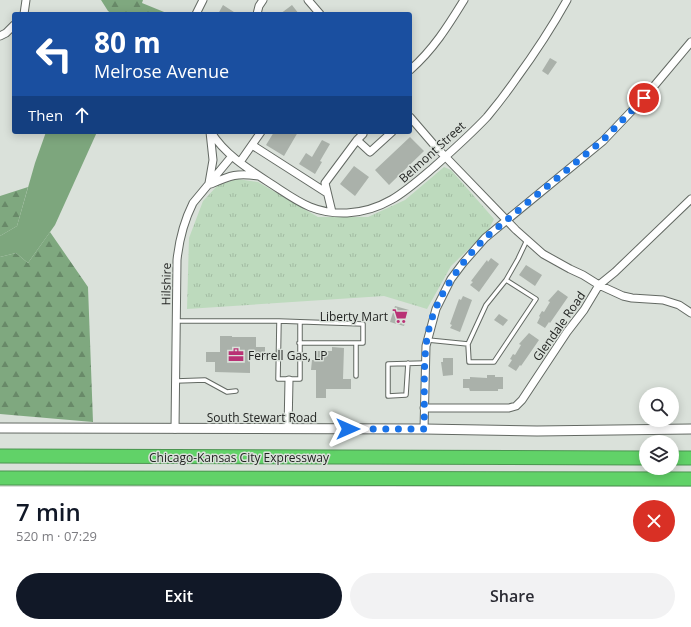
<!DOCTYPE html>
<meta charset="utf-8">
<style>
:root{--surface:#fff;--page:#f2f2f3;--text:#2b2b33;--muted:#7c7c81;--accent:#111827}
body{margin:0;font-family:"Open Sans",sans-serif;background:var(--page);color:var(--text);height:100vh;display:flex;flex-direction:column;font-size:15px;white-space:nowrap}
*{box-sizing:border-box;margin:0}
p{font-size:13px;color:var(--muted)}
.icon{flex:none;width:22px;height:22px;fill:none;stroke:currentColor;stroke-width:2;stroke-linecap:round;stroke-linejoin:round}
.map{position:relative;height:487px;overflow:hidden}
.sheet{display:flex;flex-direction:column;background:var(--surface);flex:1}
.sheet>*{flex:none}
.hud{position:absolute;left:12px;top:12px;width:400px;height:122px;border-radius:4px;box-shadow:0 2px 10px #0003;background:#1a4fa0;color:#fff;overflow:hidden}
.fabs{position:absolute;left:639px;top:387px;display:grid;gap:8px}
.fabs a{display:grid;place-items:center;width:40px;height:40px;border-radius:50%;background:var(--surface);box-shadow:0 2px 10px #0003;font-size:20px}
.pin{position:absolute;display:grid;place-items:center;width:34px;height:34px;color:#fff;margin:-17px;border:2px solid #fff;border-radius:50%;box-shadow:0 1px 4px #0007}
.me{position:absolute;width:44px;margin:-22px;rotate:90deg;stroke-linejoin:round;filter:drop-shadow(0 0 3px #0008)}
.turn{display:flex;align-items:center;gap:14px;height:84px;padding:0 16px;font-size:18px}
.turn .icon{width:52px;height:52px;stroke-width:2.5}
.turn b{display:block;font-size:28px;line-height:34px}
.then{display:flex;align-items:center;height:38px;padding:0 16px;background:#0003;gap:8px;font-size:15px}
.round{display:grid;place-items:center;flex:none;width:42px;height:42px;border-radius:21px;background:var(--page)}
.summary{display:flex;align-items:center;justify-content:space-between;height:68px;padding:0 16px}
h1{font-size:24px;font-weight:600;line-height:30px;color:var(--accent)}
.primary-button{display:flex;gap:8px;margin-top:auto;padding:8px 16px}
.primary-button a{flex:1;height:46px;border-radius:24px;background:var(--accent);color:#fff;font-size:16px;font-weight:600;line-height:46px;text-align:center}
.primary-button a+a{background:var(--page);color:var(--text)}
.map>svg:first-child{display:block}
</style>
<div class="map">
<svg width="691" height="487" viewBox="0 0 691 487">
<defs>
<pattern id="grass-tufts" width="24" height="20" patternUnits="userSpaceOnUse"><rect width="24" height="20" fill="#bddabd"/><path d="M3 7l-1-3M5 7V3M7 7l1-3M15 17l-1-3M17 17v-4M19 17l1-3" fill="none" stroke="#a2bba2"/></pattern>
<pattern id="forest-firs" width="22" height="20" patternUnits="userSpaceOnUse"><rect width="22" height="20" fill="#7fa87f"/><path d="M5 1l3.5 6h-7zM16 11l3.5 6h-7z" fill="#688968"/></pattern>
</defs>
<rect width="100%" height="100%" fill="#dae1da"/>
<!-- grass -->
<path fill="url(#grass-tufts)" d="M444,167L451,170L494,219L489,229L451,266L427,309L384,296L187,309L189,238L203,201L218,185L237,179L258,182L318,217H368L405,200Z"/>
<!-- forest -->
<path fill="url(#forest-firs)" d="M101,0H143L142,3L169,14H112L108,11Z
M28,187L17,226L0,236V196Z
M50,232L88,287L93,422L0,414V257L16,253L28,263Z"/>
<!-- water -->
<path fill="#7da67d" d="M46,132H97L55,225L28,263L16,253L0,257V236L17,226L35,163Z"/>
<!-- building -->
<path fill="#aab1aa" d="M223,5L237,14H218Z
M292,5L299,14H280Z
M550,58L557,62L548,75L542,71Z
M274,132H298L284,156L266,145Z
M410,137L424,151L389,185L375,170Z
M322,140L330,144L320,161L322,162L315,174L299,164L306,153L312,157Z
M354,166L369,177L355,196L340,184Z
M491,258L499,264L479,292L470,285L473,282L471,281L487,260L488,262Z
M526,265L542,275L535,286L519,275Z
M558,290L568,297L550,323L549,322L545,328L537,323L540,317L539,316L542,311L544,312L550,302L548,301Z
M463,296L472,300L460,332L450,328L452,325L450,324L459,299L461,300Z
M395,306L409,310L404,326L390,322Z
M499,314L508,320L503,326L494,320Z
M529,333L539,340L521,366L520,365L516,371L508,366L512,360L510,359L513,354L515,355L521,345L519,344Z
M220,336H232V337H256V347H265V357H250V373L215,372V362H206V352H220Z
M332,347L344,348L343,379H351V389H326V398H316V370H311L312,360H315V351H332Z
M443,358H453V375L443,376L441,362H443Z
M487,375H495V377H503V389H498V391H470L469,388H463V379H470V377L487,378Z"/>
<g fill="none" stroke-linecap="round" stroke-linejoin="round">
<defs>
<path id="service" d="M506,280L518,259L527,240
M176,321H279L278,379H300V322
M279,321L363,324V343H299
M428,340L468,344L469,362H494L536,299L506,280L486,305L468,344
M408,363L406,395L388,396V364L425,363
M356,376V343
M176,381L205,380L227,392L236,391"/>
<path id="minor" d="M308,0L320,14
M24,14L26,0
M196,14L203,0
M257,14L259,6L263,0
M0,36L6,33L14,25
M410,70C433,50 448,26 464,0
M410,117L435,146L516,230L543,254L570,269L583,275L599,285L623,296L632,298L663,300L679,305L691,313
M211,132C225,155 250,170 273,185C299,202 314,214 347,213C385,211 407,190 434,167C452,151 470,135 487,117C497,105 507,92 516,79C535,53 552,27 567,0
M362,132L363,134L357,140L370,152L392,132
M252,145L327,193
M240,162L261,132
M209,183L213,160L210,132
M211,184C231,175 237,173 259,176
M332,212L325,183L357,140
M424,408H509L516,406L522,400L567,332L584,310L599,285L615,272L691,199
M175,429L177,260C179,241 184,221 193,203L232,156
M288,429L289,380
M424,429L426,346L436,309L451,279L463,263L485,238L603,141L644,98L691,42"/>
<path id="tertiary" d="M0,428L424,429L537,431L691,429"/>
<path id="motorway" d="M0,456L646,458
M672,458H691
M0,478L691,479"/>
</defs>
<!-- service casing -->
<use href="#service" stroke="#636963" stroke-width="5.5"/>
<!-- minor casing -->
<use href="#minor" stroke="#636963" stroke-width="9"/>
<!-- tertiary casing -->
<use href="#tertiary" stroke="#636963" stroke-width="11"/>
<!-- motorway casing -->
<use href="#motorway" stroke="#4b9550" stroke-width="15"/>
<!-- service -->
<use href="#service" stroke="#fff" stroke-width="3.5"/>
<!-- minor -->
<use href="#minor" stroke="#fff" stroke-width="7"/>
<!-- tertiary -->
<use href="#tertiary" stroke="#fff" stroke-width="9"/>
<!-- motorway -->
<use href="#motorway" stroke="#61d268" stroke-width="13"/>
</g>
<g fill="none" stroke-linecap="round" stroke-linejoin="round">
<!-- route -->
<path stroke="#1a73e8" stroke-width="7" stroke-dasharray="0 12.6" d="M348,429H424C425,402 423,374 426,346C430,304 457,267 485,238L603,140L644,98"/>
</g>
<!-- icons -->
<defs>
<symbol id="supermarket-bare" viewBox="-9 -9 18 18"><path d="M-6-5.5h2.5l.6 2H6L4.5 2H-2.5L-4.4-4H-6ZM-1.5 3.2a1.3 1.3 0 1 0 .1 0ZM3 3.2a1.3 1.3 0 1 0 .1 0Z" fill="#b93275" stroke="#dae1da" stroke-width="2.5" paint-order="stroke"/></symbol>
<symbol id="office-bare" viewBox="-9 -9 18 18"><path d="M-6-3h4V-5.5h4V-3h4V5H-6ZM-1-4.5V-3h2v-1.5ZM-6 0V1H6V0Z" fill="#b93275" stroke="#dae1da" stroke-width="2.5" paint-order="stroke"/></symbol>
</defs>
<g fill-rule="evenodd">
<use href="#supermarket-bare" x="389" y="305" width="22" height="22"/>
<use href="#office-bare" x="225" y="344" width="22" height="22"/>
</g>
<g text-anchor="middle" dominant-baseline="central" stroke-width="3" stroke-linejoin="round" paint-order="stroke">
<!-- street labels -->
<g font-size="12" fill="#232523" stroke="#dae1da">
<text transform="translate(432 152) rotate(-42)">Belmont Street</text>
<text transform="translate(166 284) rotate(-89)">Hilshire</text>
<text transform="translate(559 326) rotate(-55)">Glendale Road</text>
<text x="262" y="417">South Stewart Road</text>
<text x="239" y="457">Chicago-Kansas City Expressway</text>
</g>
<!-- poi labels -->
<g font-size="12" fill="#232523" stroke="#dae1da" text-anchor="end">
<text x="388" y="316">Liberty Mart</text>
<text x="248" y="355" text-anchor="start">Ferrell Gas, LP</text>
</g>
</g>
</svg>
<div class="fabs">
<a><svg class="icon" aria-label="search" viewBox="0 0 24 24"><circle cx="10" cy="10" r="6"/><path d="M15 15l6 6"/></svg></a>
<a><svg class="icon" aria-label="layers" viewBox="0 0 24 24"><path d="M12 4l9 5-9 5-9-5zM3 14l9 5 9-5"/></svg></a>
</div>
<div class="pin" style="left:644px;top:98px;background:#d93025"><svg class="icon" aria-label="arrive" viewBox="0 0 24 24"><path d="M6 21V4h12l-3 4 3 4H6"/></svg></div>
<svg class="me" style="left:348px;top:429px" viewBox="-20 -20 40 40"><path d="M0-17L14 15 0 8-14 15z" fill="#1a73e8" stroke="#fff" stroke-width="4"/></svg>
<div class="hud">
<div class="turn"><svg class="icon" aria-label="left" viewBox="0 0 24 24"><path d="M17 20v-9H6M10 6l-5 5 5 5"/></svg><div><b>80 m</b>Melrose Avenue</div></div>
<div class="then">Then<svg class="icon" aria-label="ahead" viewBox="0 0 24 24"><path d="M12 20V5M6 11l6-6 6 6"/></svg></div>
</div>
</div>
<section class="sheet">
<div class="summary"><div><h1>7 min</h1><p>520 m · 07:29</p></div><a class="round" style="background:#d93025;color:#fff"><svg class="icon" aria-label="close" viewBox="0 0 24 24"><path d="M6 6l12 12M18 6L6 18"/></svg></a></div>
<div class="primary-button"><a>Exit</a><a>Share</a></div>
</section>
